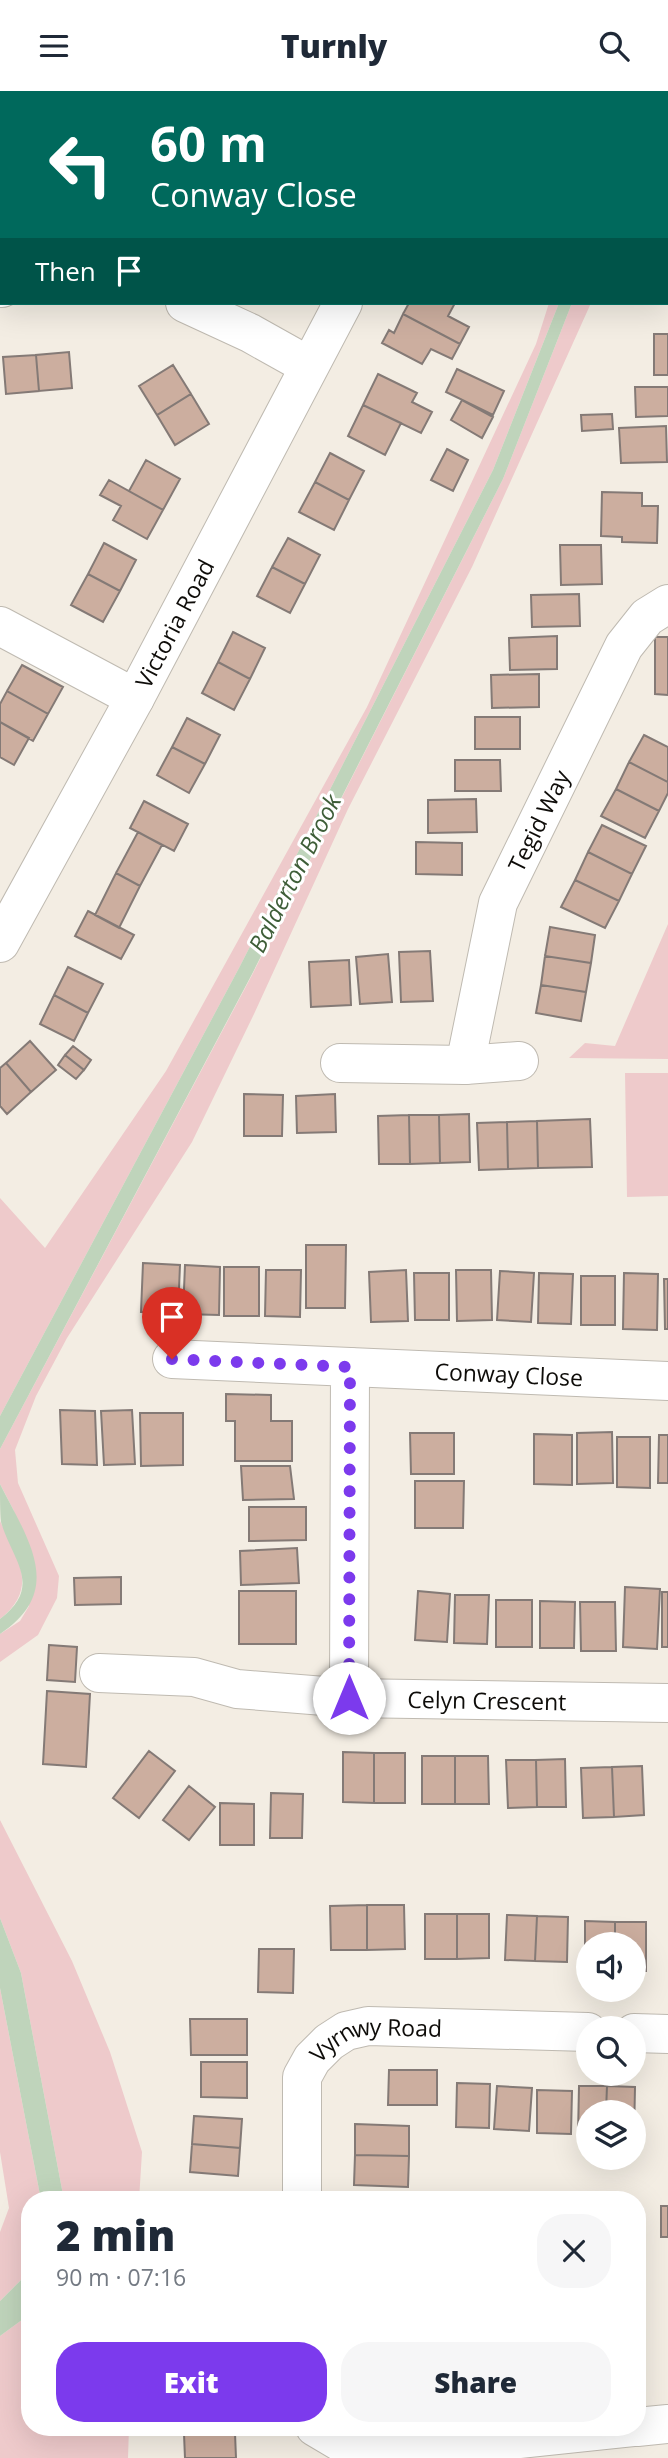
<!DOCTYPE html>
<meta charset="utf-8">
<style>
:root{--surface:#fff;--page:#f6f6f7;--text:#1f2937;--muted:#747a83;--accent:#7c3aed}
body{margin:0;font-family:"Open Sans",sans-serif;background:var(--page);color:var(--text);height:100vh;display:flex;flex-direction:column;font-size:26px;white-space:nowrap}
*{box-sizing:border-box;margin:0}
p{font-size:23px;color:var(--muted)}
.icon{flex:none;width:38px;height:38px;fill:none;stroke:currentColor;stroke-width:2;stroke-linecap:round;stroke-linejoin:round}
.map{position:relative;flex:1;overflow:hidden}
.sheet{position:absolute;left:21px;top:2100px;width:625px;height:245px;display:flex;flex-direction:column;background:var(--surface);border-radius:28px;box-shadow:0 7px 28px #0002}
.sheet>*{flex:none}
.top-card{position:absolute;left:0px;top:0px;width:668px;height:214px;box-shadow:0 7px 28px #0002;background:#00695c;color:#fff;overflow:hidden}
.fabs{position:absolute;left:576px;top:1841px;display:grid;gap:14px}
.fabs a{display:grid;place-items:center;width:70px;height:70px;border-radius:50%;background:var(--surface);box-shadow:0 7px 28px #0002;font-size:35px}
.pin{position:absolute;display:grid;place-items:center;width:60px;height:60px;color:#fff;margin:-72px -30px;border-radius:50% 50% 50% 0;rotate:-45deg;box-shadow:0 0 7px #0007}
.pin .icon{rotate:45deg}
.me{position:absolute;width:77px;margin:-38px;rotate:0deg;stroke-linejoin:round;filter:drop-shadow(0 0 5px #0008)}
.turn{display:flex;align-items:center;gap:24px;height:147px;padding:0 35px;font-size:32px}
.turn .icon{width:91px;height:91px;stroke-width:2.5}
.turn b{display:block;font-size:49px;line-height:60px}
.then{display:flex;align-items:center;height:66px;padding:0 35px;background:#0003;gap:14px;font-size:26px}
.round{display:grid;place-items:center;flex:none;width:74px;height:74px;border-radius:28px;background:var(--page)}
.summary{display:flex;align-items:center;justify-content:space-between;height:119px;padding:0 35px}
h1{font-size:42px;font-weight:800;line-height:52px}
.action{display:flex;gap:14px;margin-top:auto;padding:14px 35px}
.action a{flex:1;height:80px;border-radius:28px;background:var(--accent);color:#fff;font-size:28px;font-weight:800;line-height:80px;text-align:center}
.action a+a{background:var(--page);color:var(--text)}
header{display:flex;justify-content:space-between;align-items:center;height:91px;padding:0 35px;background:var(--surface);font-size:32px;font-weight:800}
.map>svg:first-child{display:block}
</style>
<header><svg class="icon" aria-label="menu" viewBox="0 0 24 24"><path d="M4 6h16M4 12h16M4 18h16"/></svg>Turnly<svg class="icon" aria-label="search" viewBox="0 0 24 24"><circle cx="10" cy="10" r="6"/><path d="M15 15l6 6"/></svg></header>
<div class="map">
<svg width="668" height="2367" viewBox="0 0 668 2367">
<rect width="100%" height="100%" fill="#f3ede3"/>
<!-- green -->
<path fill="#eecacb" d="M549,212H559L493,379L239,877L0,1325V1107L45,1157L166,980L367,616L536,253Z
M572,212H591L472,476L348,718L254,923L192,1051L67,1247L36,1305L15,1359L18,1392L59,1485L57,1507L38,1544L0,1571V1543L20,1530L29,1515L14,1420L0,1393V1358L251,886L503,388Z
M668,833V968L569,967L585,952L615,955Z
M625,982H668V1105L627,1106Z
M0,1430C17,1465 40,1497 0,1528Z
M0,1729L72,1870L110,1961L142,2061L139,2109H64L21,1882L0,1827Z
M0,1897L41,2109H30V2180L0,2210V2141L9,2117L0,2061Z
M30,2223V2336H129L128,2367H0V2245Z"/>
<!-- water -->
<path fill="#bfd4bb" d="M559,212H572L503,388L251,885L0,1358V1325L239,877L493,379Z
M0,1393C28,1449 66,1499 0,1543V1528C44,1495 12,1469 1,1431C0,1420 0,1405 0,1393Z
M0,1827L21,1882L64,2109H41L0,1897Z
M30,2180V2223L0,2245V2210Z"/>
<!-- building -->
<path fill="#ccae9f" stroke="#847a76" stroke-width="2" d="M409,212H455L448,225L469,236L460,253L403,223Z
M403,223L460,253L452,268L431,258L422,273L382,252L389,239L394,242Z
M654,243H668V284H654Z
M69,261L72,297L39,300L36,264Z
M36,264L39,300L6,303L3,266Z
M173,274L191,303L157,324L139,295Z
M457,278L504,300L493,324L446,301Z
M378,283L417,302L412,311L432,321L421,342L363,314Z
M635,296H668V325L636,326Z
M191,303L209,333L175,354L157,324Z
M462,309L493,326L482,347L451,329Z
M363,314L401,332L385,364L348,345Z
M612,323L613,338L582,340L581,324Z
M666,335L667,371L621,372L619,337Z
M447,358L468,369L453,400L431,389Z
M330,362L364,380L349,409L315,391Z
M146,369L180,388L163,419L129,400Z
M109,389L163,419L147,448L113,429L121,415L100,404Z
M315,391L349,409L334,439L299,421Z
M602,401L642,402V415H658L657,452L622,451V446L601,445Z
M288,447L320,464L305,493L272,476Z
M104,452L136,469L120,500L88,483Z
M560,454H601L602,493L561,494Z
M272,476L305,493L290,522L257,505Z
M88,483L120,500L103,531L71,514Z
M579,503L580,535L532,536L531,504Z
M233,541L265,557L250,588L218,571Z
M557,545V578L510,579L509,547Z
M655,546H668V604L655,603Z
M218,571L250,588L234,619L202,602Z
M22,574L63,596L48,623L7,600Z
M539,583V616L492,617L491,584Z
M7,600L48,623L33,650L0,631V613Z
M475,626H520V658H475Z
M187,627L220,644L205,673L172,656Z
M0,631L29,647L14,674L0,666Z
M644,644L668,656V691L629,671Z
M172,656L205,673L189,702L157,684Z
M455,669H500L501,700H455Z
M629,671L668,691V702L659,720L616,698Z
M616,698L659,720L645,747L601,725Z
M476,708L477,741L428,742V709Z
M144,710L188,733L174,760L130,737Z
M602,734L646,755L632,783L588,761Z
M138,741L162,754L140,795L116,782Z
M416,751L462,752V784L416,783Z
M588,761L632,783L619,810L575,789Z
M116,782L140,795L119,837L95,824Z
M575,789L619,810L605,837L561,816Z
M88,820L134,844L121,868L75,845Z
M550,836L595,844L591,872L545,865Z
M430,860L433,910L401,911L399,861Z
M388,863L392,911L360,913L356,866Z
M545,865L591,872L586,901L541,894Z
M349,869L351,914L311,916L309,871Z
M68,876L103,893L88,922L54,904Z
M541,894L586,901L581,930L536,922Z
M54,904L88,922L74,950L40,933Z
M30,950L56,979L31,1001L6,972Z
M73,955L91,969L84,979L65,964Z
M65,964L84,979L76,988L58,974Z
M6,972L31,1001L7,1023L0,1015V977Z
M244,1003L283,1004L282,1045H244Z
M335,1003L336,1041L297,1042L296,1005Z
M469,1023L470,1071L440,1072L439,1024Z
M409,1024L410,1073H379L378,1025Z
M409,1024H439L440,1072L410,1073Z
M590,1028L592,1076L538,1077L537,1030Z
M537,1030L538,1077L508,1078L507,1031Z
M507,1031L508,1078L479,1079L477,1032Z
M306,1154H346L345,1217H306Z
M143,1172L180,1174L178,1222L141,1221Z
M185,1174L220,1176L219,1224L183,1223Z
M224,1176H259V1225H224Z
M266,1179H301L300,1226L265,1225Z
M406,1179L408,1230L371,1231L369,1181Z
M456,1179H491L492,1229L457,1230Z
M500,1180L534,1182L531,1231L497,1229Z
M414,1182H449V1229H415Z
M539,1182L573,1183L571,1233L538,1232Z
M624,1182L658,1183L657,1239L623,1238Z
M581,1185H615V1234H581Z
M664,1188H668V1238H665Z
M226,1303L271,1304V1330H292V1370H235V1330H226Z
M60,1319L95,1320L97,1374L62,1373Z
M132,1319L135,1373L104,1374L101,1320Z
M140,1322H183V1374L141,1375Z
M612,1341L613,1392L577,1393V1342Z
M410,1342H454V1383H411Z
M534,1343L572,1344V1394L534,1393Z
M659,1344H668V1392H658Z
M617,1346H650V1397L617,1396Z
M241,1375H290L294,1408L243,1409Z
M415,1390H464L463,1437H415Z
M249,1416H306V1449L249,1450Z
M297,1457L299,1492L241,1494L240,1460Z
M121,1486V1513L75,1514L74,1487Z
M625,1496L660,1498L657,1558L623,1556Z
M239,1500H296V1553H239Z
M418,1500L450,1503L447,1551L415,1549Z
M662,1501H668V1556H662Z
M455,1504H489L487,1553L454,1552Z
M496,1509H532V1556H496Z
M540,1510L575,1511L574,1557H540Z
M580,1511H615L616,1560H581Z
M49,1554L77,1556L75,1591L47,1589Z
M47,1600L90,1603L86,1676L43,1673Z
M149,1660L175,1680L139,1727L113,1707Z
M343,1661L374,1662V1712L343,1711Z
M374,1662H405V1712H374Z
M422,1665H455V1713H422Z
M455,1665H488L489,1713H455Z
M565,1668L566,1716H537L536,1669Z
M506,1669H536L537,1716L508,1717Z
M642,1675L644,1724L614,1726L612,1676Z
M612,1676L614,1726L583,1727L581,1677Z
M189,1695L215,1716L189,1749L163,1729Z
M271,1702L303,1703L302,1747H270Z
M220,1712L254,1713V1754H220Z
M367,1814H404L405,1858L367,1859Z
M367,1814V1859H331L330,1815Z
M425,1823H457V1868H425Z
M457,1823H489V1867L457,1868Z
M507,1824L537,1825L535,1870L505,1869Z
M537,1825L568,1826L567,1871L535,1870Z
M585,1830L615,1831V1853H588V1880H585Z
M615,1831H646V1880H634V1853H615Z
M259,1858H294L293,1902L258,1901Z
M190,1928H247V1964H191Z
M201,1971H247V2007L201,2006Z
M389,1979H437V2014H388Z
M457,1992L490,1993L489,2037L456,2036Z
M497,1995L532,1997L529,2040L494,2038Z
M579,1995H607L606,2021H588V2044H578Z
M607,1995L635,1996L634,2046V2021H606Z
M537,1999L572,2000L571,2043L537,2042Z
M194,2025L242,2028L240,2057L192,2053Z
M355,2033L409,2035V2065L355,2064Z
M192,2053L240,2057L238,2085L190,2081Z
M355,2064L409,2065L408,2096L354,2094Z
M661,2115H668V2146H661Z
M235,2342L236,2367H185L184,2343Z"/>
<g fill="none" stroke-linecap="round" stroke-linejoin="round">
<defs>
<g id="minor">
<path d="M359,0V2"/>
<path d="M0,197H2"/>
<path d="M185,212L250,242L309,275"/>
<path d="M0,535L135,607"/>
<path id="s1" d="M0,852L135,607L343,212"/>
<path id="s2" d="M340,972L465,974L498,812L624,555L647,526L668,513"/>
<path d="M465,974L519,970"/>
<path d="M172,1268L350,1276L349,1607"/>
<path id="s3" d="M350,1276L668,1290"/>
<path id="s4" d="M99,1582L194,1586L237,1598L349,1607L668,1612"/>
<path d="M634,1942L668,1943"/>
<path id="s5" d="M302,2109V1986L312,1968L329,1951L346,1940L368,1935L588,1941"/>
<path d="M315,2336L354,2359L369,2364L633,2336"/>
<path d="M637,2336L668,2333"/>
</g>
</defs>
<!-- minor casing -->
<use href="#minor" stroke="#bfbab1" stroke-width="40"/>
<!-- minor -->
<use href="#minor" stroke="#fff" stroke-width="38"/>
</g>
<g fill="none" stroke-linecap="round" stroke-linejoin="round">
<!-- route -->
<path stroke="#7c3aed" stroke-width="12" stroke-dasharray="0 21.6" d="M172,1268L350,1276L349,1607"/>
</g>
<g text-anchor="middle" dominant-baseline="central" stroke-width="6" stroke-linejoin="round" paint-order="stroke">
<!-- street labels -->
<g font-size="23" fill="#0e0c09" stroke="#fff">
<text stroke="none"><textPath href="#s1" startOffset="364">Victoria Road</textPath></text>
<text stroke="none"><textPath href="#s2" startOffset="382">Tegid Way</textPath></text>
<text stroke="none"><textPath href="#s3" startOffset="159">Conway Close</textPath></text>
<text stroke="none"><textPath href="#s4" startOffset="390">Celyn Crescent</textPath></text>
<text stroke="none"><textPath href="#s5" startOffset="215">Vyrnwy Road</textPath></text>
</g>
<!-- water labels -->
<g font-size="24" font-style="italic" fill="#3e5e38" stroke="#fff">
<text transform="translate(294 782) rotate(-63)">Balderton Brook</text>
</g>
</g>
</svg>
<div class="fabs">
<a><svg class="icon" aria-label="sound" viewBox="0 0 24 24"><path d="M4 9h4l5-4v14l-5-4H4zM17 9q2 3 0 6"/></svg></a>
<a><svg class="icon" aria-label="search" viewBox="0 0 24 24"><circle cx="10" cy="10" r="6"/><path d="M15 15l6 6"/></svg></a>
<a><svg class="icon" aria-label="layers" viewBox="0 0 24 24"><path d="M12 4l9 5-9 5-9-5zM3 14l9 5 9-5"/></svg></a>
</div>
<div class="pin" style="left:172px;top:1268px;background:#d93025"><svg class="icon" aria-label="arrive" viewBox="0 0 24 24"><path d="M6 21V4h12l-3 4 3 4H6"/></svg></div>
<svg class="me" style="left:349px;top:1607px" viewBox="-20 -20 40 40"><circle r="19" fill="#fff"/><path d="M0-13L10 11 0 6-10 11z" fill="#7c3aed"/></svg>
<div class="top-card">
<div class="turn"><svg class="icon" aria-label="left" viewBox="0 0 24 24"><path d="M17 20v-9H6M10 6l-5 5 5 5"/></svg><div><b>60 m</b>Conway Close</div></div>
<div class="then">Then<svg class="icon" aria-label="arrive" viewBox="0 0 24 24"><path d="M6 21V4h12l-3 4 3 4H6"/></svg></div>
</div>
<section class="sheet">
<div class="summary"><div><h1>2 min</h1><p>90 m · 07:16</p></div><a class="round"><svg class="icon" aria-label="close" viewBox="0 0 24 24"><path d="M6 6l12 12M18 6L6 18"/></svg></a></div>
<div class="action"><a>Exit</a><a>Share</a></div>
</section>
</div>
